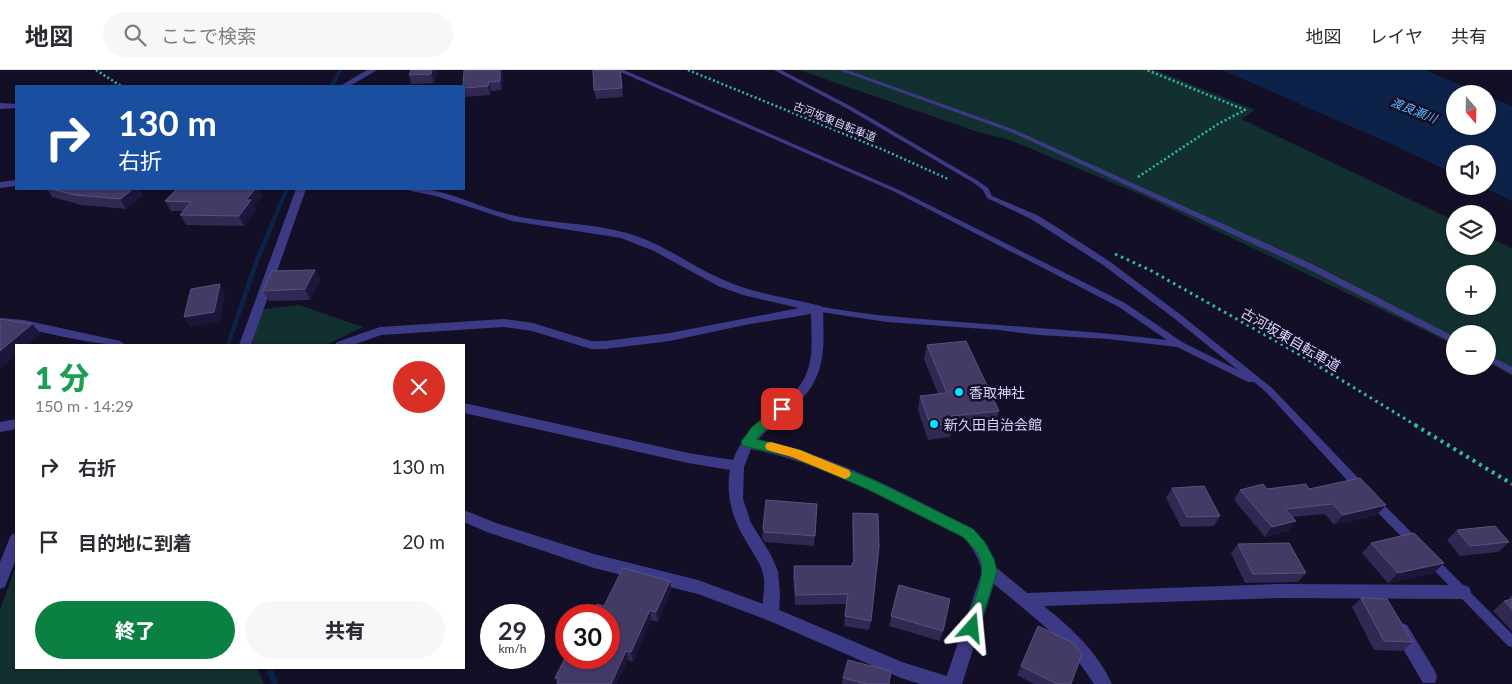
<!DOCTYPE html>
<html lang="ja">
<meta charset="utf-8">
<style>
:root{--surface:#fff;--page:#f7f7f7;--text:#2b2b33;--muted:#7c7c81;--line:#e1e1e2;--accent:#0b8043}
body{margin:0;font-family:Lato,"Noto Sans JP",sans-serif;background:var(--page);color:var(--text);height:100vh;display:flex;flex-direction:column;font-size:19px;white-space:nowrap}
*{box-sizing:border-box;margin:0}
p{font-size:16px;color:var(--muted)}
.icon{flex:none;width:28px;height:28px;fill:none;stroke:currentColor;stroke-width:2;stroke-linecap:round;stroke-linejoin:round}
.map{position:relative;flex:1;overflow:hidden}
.side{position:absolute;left:15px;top:274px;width:450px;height:325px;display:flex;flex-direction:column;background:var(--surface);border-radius:0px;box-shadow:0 1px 4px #0004}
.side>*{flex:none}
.top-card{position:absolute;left:15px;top:15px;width:450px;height:105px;border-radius:0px;box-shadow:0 1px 4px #0004;background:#1a4fa0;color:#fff;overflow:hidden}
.needle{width:32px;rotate:160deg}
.controls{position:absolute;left:1446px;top:15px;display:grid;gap:10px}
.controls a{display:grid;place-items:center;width:50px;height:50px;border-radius:50%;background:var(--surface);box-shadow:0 1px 4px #0004;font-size:25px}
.speed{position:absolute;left:480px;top:534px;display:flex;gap:10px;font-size:25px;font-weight:700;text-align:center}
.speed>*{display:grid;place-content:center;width:65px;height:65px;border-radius:50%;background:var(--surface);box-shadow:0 1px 4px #0004;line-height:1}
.speed small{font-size:12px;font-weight:400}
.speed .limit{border:8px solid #d22;background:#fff;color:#111}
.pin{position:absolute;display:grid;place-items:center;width:42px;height:42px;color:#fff;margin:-21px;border-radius:10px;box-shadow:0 2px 8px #0006}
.me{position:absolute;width:55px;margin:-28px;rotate:18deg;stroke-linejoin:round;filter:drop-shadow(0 0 4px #0008)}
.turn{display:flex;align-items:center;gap:18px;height:105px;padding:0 20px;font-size:22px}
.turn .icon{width:65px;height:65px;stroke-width:2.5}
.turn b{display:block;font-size:35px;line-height:42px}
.round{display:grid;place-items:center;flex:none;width:52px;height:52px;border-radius:26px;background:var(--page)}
.head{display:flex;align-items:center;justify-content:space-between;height:85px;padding:0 20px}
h1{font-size:30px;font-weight:800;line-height:38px;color:#1e9e55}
.button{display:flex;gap:10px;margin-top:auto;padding:10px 20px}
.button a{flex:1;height:58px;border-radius:30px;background:var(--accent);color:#fff;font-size:20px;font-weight:800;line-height:58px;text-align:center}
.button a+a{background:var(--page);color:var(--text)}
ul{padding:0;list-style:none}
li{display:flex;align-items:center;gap:15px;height:75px;padding:0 20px}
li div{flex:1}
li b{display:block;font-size:19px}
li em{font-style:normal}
header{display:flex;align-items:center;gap:30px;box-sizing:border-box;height:70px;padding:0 25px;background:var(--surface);border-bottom:1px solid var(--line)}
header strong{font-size:24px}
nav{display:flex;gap:28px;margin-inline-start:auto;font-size:18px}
.search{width:350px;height:45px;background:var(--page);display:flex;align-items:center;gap:12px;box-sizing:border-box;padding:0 18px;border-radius:28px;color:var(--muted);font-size:19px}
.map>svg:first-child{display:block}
</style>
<header>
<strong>地図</strong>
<div class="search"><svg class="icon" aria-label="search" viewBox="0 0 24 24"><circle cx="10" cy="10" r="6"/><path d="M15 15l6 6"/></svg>ここで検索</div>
<nav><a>地図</a><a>レイヤ</a><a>共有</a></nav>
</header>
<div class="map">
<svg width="1512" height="614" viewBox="0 0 1512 614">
<rect width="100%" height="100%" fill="#130f26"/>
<!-- green -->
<path fill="#12302f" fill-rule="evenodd" d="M799,0H1155L1255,40L1241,49L1455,151V176H1488V167L1512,178V306L1488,292V264H1455V275L1144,126L1010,70L978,62ZM1455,204H1488V236H1455Z
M299,235L363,257L326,275H252L260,243L264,239Z
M16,496V598H257L264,614H0V539Z"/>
<!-- water -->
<path fill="#0c2248" d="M1222,0H1425L1483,24H1455V56H1488V26L1512,36V131L1481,116H1488V84H1455V104L1387,72Z"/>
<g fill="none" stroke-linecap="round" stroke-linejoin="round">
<!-- stream-far2 -->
<path stroke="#0c2248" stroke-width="4" d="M332,16L340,0
M271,156L287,119"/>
<!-- stream-far1 -->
<path stroke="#0c2248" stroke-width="4.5" d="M228,275L257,190L272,155"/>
<!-- stream -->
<path stroke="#0c2248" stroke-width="6" d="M269,598L275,614"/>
<!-- path-far2 -->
<path stroke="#2fb8b0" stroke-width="2.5" stroke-dasharray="2 2.5" stroke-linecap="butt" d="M96,0L121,16
M688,0L886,81L948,109
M1138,107L1218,54L1245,40L1147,0"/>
<!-- path-far1 -->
<path stroke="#2fb8b0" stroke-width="3" stroke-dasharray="2.5 4" stroke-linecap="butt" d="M1115,184L1150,200L1297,283L1417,356"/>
<!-- path -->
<path stroke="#2fb8b0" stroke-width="4" stroke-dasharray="3 4.5" stroke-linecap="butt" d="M1415,355L1512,414"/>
<!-- service -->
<path fill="#3d3a85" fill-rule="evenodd" d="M616,0H624L899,120L1125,233L1182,272L1238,300L1175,249L1103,195L1031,149L987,128L983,120L974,113L848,39L774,0H781L852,37L978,111L988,118L992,126L1037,145L1058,158L1109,191L1181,245L1272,318L1365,415L1366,418L1365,421L1361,422L1357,421L1266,322L1254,312H1248L1177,277L1108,269L1039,265L999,260L887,252L814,241L813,239L814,237L817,236C841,240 865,244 889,246C982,255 1075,259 1167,270L1119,237L895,122Z
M839,0H847L1015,60L1314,195L1455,267V274L1308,199L1011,62Z
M1488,285L1512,297V304L1488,291Z
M1375,429L1379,430L1419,470L1420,473L1419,476L1415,477L1411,476L1371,436L1370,433L1371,430Z
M1431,485L1435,487L1512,564V577L1508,576L1427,493L1426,490L1427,487Z"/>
<!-- minor -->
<path fill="#3d3a85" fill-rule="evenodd" d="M367,0H377L350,16H340Z
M0,33L16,34V38L0,39Z
M16,110V116L0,118V112Z
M296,119H306L251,275H239Z
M409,119C444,117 474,136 507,144C547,154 588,152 627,163C663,173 692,197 726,211C756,224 790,228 821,236L823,239C824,279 827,306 795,336C783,347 769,357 758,370C835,385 904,424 973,459L988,476L997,498L1027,523L1279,514L1463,515L1469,517L1471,522L1469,527L1463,529L1279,528L1044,536C1071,558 1097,581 1112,614H1094C1067,570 1032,546 994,514L962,614H944L982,502C979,488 973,478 963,467C894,433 827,394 751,379L744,397L743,429L751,453L771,485L778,501L780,525L779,544L777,549L771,551L765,549C759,536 767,518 763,504C761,494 754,485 749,476C734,452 725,429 730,400L688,393L464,343V333L688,383L733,390C747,350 794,337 807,302C814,283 811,263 811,244L745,255L670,271L605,279H591L532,261L504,257L381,265L353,275H335L337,272L380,257L504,249L533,253L591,271H605L670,263L799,238L743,225L718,216L654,181L621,168L512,151L436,126L411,121Z
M16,349V359L0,362V352Z
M16,463V489L5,517L0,519V492L11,465Z
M1401,553L1407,555L1435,601L1437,607L1435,613H1423L1395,565L1393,560L1395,555Z"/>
<!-- tertiary -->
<path fill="#3d3a85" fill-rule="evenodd" d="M0,248L24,250L120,271L126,275C83,275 43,259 0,256Z
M464,440L496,453L594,484L698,510L777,539L902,592L953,608L956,614H920L901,608L765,549L698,524L594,498L487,462L464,452Z"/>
</g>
<!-- wall -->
<path fill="#312854" d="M411,0H438L434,13L411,14L409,5Z
M503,0L502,20L491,21L490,25L465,27L464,23V16Z
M621,0L623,27L596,29L594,20Z
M47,119H140L143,125L126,139L81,135L52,127Z
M177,119H258L262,126L254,135L256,140L244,156L186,155L180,145L184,141H171L165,131Z
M315,200L320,210L310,230L269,231L263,221Z
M927,275L999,341L995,355L952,360L950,367L928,370L918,340L920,326L938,324L924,289Z
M1172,418L1220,446L1214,456L1181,457L1166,428Z
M1267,419H1309L1386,435L1377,445L1334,455L1325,444L1293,447L1296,451L1288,461L1265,467L1234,430L1240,420Z
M817,434L814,476L765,472L762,468L763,458Z
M853,443L871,551L869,560L844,556L846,534L795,535L793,506L794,496H852L853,493L852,453Z
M1457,460L1509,472L1498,482L1460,486L1447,470Z
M1371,473L1444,493L1434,503L1388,513L1362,483Z
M1238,474L1306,503L1298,512L1245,513L1231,483Z
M670,511L671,520L658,552L651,550L633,592L628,590L557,613L555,608L609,588L604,536Z
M899,515L943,561L940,571L889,556Z
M1512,525V561L1493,541L1504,531L1510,530L1509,528Z
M1361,528L1413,572L1402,581L1374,580L1352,537Z
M1038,556L1071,614H1034L1017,605Z
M843,608L889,614H842Z"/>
<!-- shaded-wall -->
<path fill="#1d163a" d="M432,0H438L434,13L431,4Z
M500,0H503L502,20L500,11Z
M489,12L491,21L490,25L488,16Z
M133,119H140L143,125L126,139L120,129Z
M247,119H258L262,126L254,135L256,140L244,156L239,146L246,130Z
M315,200L320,210L310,230L305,219Z
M220,214L225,224L220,252L190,257L184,247Z
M32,254L41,264L28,275H16V285L0,299V281Z
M1386,435L1377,445L1334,455L1343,445Z
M1296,451L1288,461L1265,467L1272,457Z
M1444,493L1434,503L1388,513L1398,503Z
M670,511L671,520L658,552L656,542Z
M650,540L651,550L633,592L631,582Z
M626,581L628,590L617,614H611Z"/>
<!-- building -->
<path fill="#433a66" stroke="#5a527e" d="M411,0H432L431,4L409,5Z
M464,0H500V11L489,12L488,16L464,18V16H463Z
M593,0H620L622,18L594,20Z
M51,119H133L120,129L75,125Z
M177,119H255L246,130H251L239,146L180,145L191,132L165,131Z
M315,200L305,219L263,221L272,201Z
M220,214L214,242L184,247L191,219Z
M0,249L32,254L0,281Z
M966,271L999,341L951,346L953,353L931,356L920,326L947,323L927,275Z
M1360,408L1386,435L1343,445L1333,434L1285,439L1296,451L1272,457L1240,420L1263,414L1267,419L1306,414L1309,419Z
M1204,416L1220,446L1187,447L1172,418Z
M766,430L817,434L815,466L765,462L763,458Z
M853,443L878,444L879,477L871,551L845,546L848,524L796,525L794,496H852V493H854Z
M1495,456L1509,472L1470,476L1457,460Z
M1414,463L1444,493L1398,503L1371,473Z
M1289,473L1306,503L1253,504L1238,474Z
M623,498L670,511L656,542L650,540L631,582L626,581L611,614H557L559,609L555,608L566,586V588H609V545H592L597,534L604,536Z
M899,515L950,529L943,561L891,546Z
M1361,528L1387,529L1413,572L1384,571Z
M1512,529V539L1504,531Z
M1038,556L1073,573L1082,584L1071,614H1057L1021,596Z
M848,590L891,601L889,614H866L843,608Z"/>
<!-- route -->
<path fill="#0b8043" stroke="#07532c" d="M782,334L788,339L786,342L756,369L800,380L876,411L973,459L984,471L994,489L997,502L977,563L972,565L966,563L964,558C970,540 987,507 980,489C977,480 970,474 963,467L867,419L792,387L743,376L741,372L752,357L778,336Z"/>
<!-- slow -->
<path fill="#f59e0b" d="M771,372L800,380L849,400L851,404L849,407L845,409L792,387L767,380L765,376L767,373Z"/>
<!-- markers -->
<g fill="#00e5ff" stroke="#130f26" stroke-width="2">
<circle cx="959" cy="322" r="5"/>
<circle cx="934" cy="354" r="5"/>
</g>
<g text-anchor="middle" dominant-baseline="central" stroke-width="5" stroke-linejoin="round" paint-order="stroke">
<!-- far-street labels -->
<g font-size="11" fill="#d9d4ff" stroke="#130f26">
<text transform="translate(835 51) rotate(22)">古河坂東自転車道</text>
</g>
<!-- far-water labels -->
<g font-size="12" font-style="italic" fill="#62b6ff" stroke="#130f26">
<text transform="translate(1414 40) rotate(22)">渡良瀬川</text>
</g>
<!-- street labels -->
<g font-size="14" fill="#d9d4ff" stroke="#130f26">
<text transform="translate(1291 269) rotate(30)">古河坂東自転車道</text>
</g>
<!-- poi labels -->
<g font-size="14" fill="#d9d4ff" stroke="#130f26" text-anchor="start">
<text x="969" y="322">香取神社</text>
<text x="944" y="354">新久田自治会館</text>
</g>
</g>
</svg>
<div class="controls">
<a><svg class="needle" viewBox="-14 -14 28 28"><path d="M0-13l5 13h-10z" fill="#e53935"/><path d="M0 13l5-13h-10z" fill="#7c7c81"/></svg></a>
<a><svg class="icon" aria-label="sound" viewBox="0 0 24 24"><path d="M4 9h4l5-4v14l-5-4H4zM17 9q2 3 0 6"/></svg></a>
<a><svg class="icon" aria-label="layers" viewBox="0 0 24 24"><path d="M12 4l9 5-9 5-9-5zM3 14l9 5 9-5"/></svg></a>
<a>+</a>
<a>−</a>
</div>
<div class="speed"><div>29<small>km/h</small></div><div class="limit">30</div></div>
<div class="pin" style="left:782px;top:339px;background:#d93025"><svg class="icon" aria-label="arrive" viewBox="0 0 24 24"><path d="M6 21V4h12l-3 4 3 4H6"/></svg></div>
<svg class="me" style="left:972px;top:558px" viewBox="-20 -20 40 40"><path d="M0-17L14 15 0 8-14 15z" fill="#0b8043" stroke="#fff" stroke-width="4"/></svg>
<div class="top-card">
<div class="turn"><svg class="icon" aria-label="right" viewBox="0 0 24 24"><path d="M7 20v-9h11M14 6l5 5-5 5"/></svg><div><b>130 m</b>右折</div></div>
</div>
<section class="side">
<div class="head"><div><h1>1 分</h1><p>150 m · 14:29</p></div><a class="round" style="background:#d93025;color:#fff"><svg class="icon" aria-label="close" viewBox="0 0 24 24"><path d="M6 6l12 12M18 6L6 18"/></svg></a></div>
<ul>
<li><svg class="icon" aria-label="right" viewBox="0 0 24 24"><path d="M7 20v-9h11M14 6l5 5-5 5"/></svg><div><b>右折</b></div><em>130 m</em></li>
<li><svg class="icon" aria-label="arrive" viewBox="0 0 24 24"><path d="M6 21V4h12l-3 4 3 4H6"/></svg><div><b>目的地に到着</b></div><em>20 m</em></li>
</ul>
<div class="button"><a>終了</a><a>共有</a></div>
</section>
</div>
